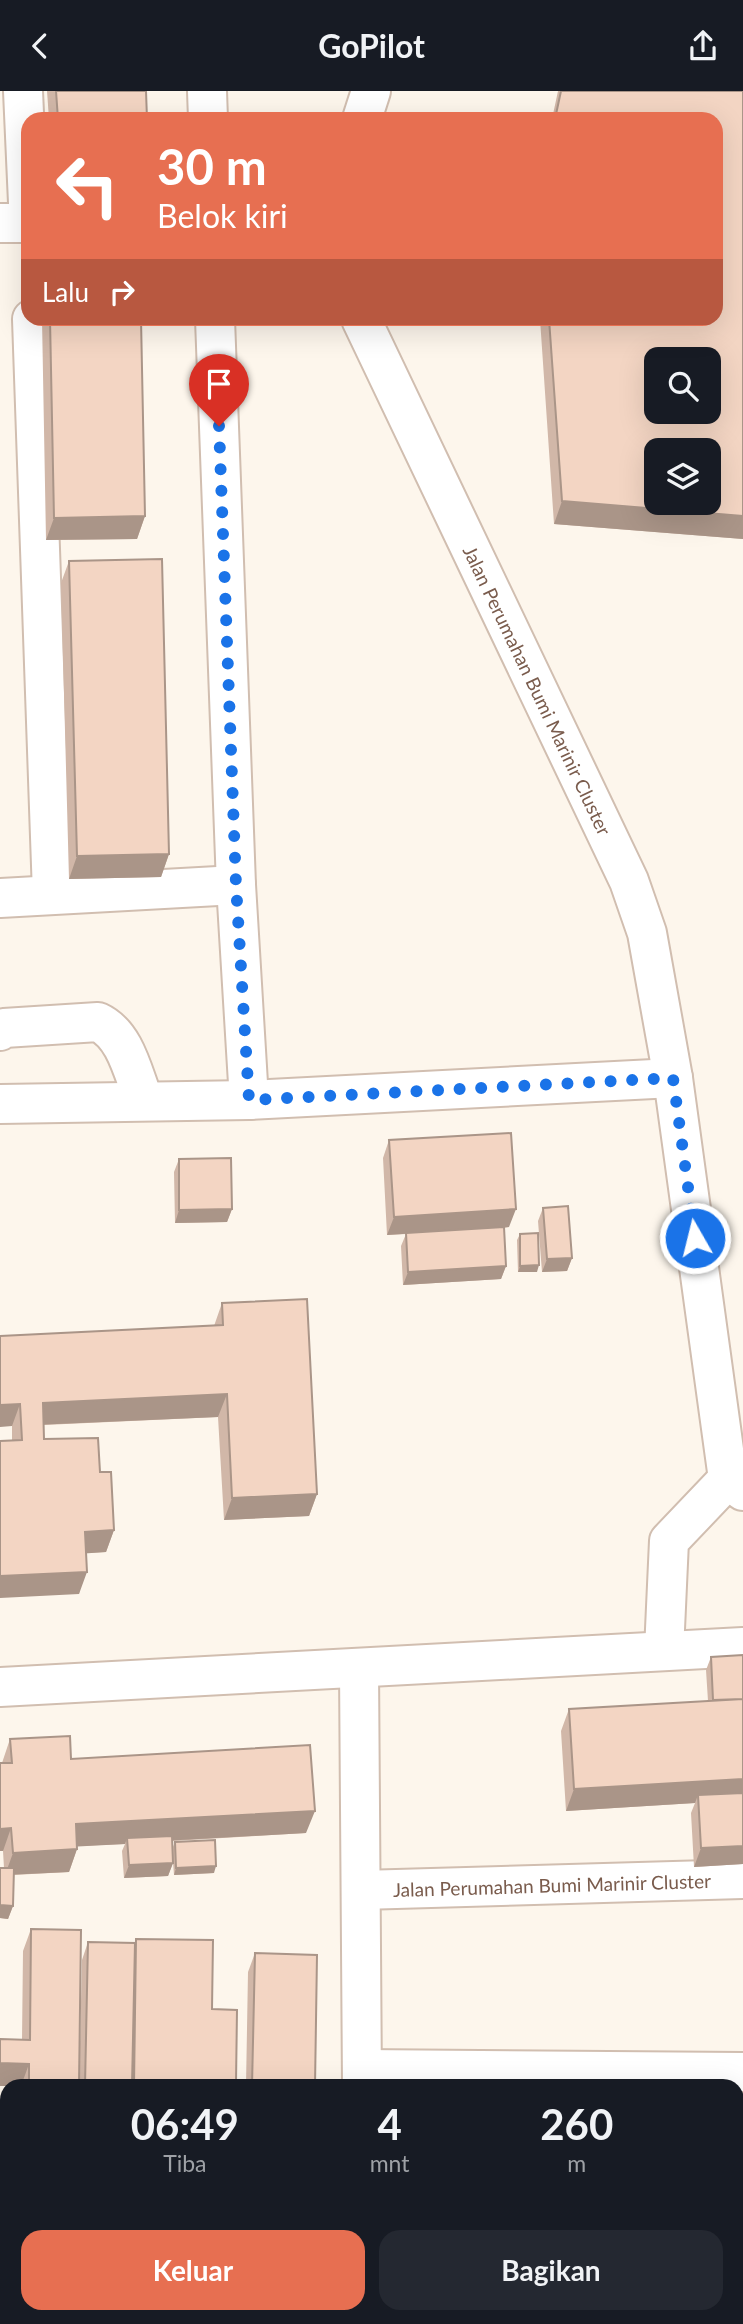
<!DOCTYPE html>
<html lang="id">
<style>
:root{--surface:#171b24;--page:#242831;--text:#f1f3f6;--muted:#9ea1a6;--accent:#e76f51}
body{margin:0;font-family:Lato,sans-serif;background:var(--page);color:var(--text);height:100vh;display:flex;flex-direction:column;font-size:26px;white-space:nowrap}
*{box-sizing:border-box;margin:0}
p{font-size:23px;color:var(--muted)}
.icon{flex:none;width:38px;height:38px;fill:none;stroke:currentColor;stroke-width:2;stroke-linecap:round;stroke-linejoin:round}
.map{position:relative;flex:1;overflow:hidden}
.side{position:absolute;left:0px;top:1988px;width:744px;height:245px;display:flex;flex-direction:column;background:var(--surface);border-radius:21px 21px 0 0;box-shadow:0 7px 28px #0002}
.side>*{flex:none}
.top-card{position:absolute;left:21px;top:21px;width:702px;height:214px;border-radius:21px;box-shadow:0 7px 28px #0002;background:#e76f51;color:#fff;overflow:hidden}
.controls{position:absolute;left:644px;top:256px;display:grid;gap:14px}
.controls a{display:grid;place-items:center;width:77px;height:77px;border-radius:14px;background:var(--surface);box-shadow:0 7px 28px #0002;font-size:35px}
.pin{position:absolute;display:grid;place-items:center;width:60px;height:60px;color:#fff;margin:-72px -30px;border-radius:50% 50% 50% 0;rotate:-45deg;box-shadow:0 0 7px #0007}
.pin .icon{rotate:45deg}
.me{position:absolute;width:77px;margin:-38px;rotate:352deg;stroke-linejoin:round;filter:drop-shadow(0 0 5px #0008)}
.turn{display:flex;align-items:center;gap:24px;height:147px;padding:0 21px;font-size:32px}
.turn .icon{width:91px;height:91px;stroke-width:2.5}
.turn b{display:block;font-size:49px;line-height:60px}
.then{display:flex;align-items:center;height:66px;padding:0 21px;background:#0003;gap:14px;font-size:26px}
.eta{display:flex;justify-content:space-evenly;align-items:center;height:119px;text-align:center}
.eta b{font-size:42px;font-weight:700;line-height:49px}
.primary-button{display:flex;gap:14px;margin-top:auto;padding:14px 21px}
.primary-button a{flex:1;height:80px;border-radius:21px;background:var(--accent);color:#fff;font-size:28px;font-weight:700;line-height:80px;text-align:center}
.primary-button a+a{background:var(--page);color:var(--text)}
header{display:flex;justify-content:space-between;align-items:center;height:91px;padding:0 21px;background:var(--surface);font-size:32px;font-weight:700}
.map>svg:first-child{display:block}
</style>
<header><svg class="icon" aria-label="back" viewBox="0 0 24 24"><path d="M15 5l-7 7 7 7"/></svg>GoPilot<svg class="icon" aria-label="share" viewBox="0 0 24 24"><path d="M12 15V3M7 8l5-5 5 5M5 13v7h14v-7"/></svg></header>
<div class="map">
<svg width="743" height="2233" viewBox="0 0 743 2233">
<rect width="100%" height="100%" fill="#fdf6ec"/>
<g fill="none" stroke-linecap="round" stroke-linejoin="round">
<defs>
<g id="minor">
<path d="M23,0L28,112"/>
<path d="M207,0L208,28"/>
<path d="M362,28L371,0"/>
<path d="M0,132H28"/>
<path d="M32,228L52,803"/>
<path d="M215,228L236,794L249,1009"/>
<path id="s1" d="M361,228L629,790L647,842L673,987L728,1388L743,1400"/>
<path d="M0,807L236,794"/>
<path d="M0,940L4,937L98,931C126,944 133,983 144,1010"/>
<path d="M0,1013L249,1009L673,987"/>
<path d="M664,1560L669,1450L728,1388"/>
<path d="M359,1577L362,1995"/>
<path d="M0,1596L743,1556"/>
<path id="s2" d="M361,1799L743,1788"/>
<path d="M362,1978L743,1981"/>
<path d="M364,2226V2233"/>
</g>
</defs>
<!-- minor casing -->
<use href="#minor" stroke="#d1beb0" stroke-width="42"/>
<!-- minor -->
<use href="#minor" stroke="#fff" stroke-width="38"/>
</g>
<!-- wall -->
<path fill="#d1b7a8" d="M47,0H146L147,28H49Z
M558,0H743V448L554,433L540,228H716V28H552Z
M42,228H141L145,425L137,448L46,449Z
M69,470L169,763L161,786L69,788L61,492Z
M389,1049L509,1136L504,1137L506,1175L501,1188L403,1194L401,1155L406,1143L387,1144L383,1067Z
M179,1068L232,1118L227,1131L175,1132L174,1081Z
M543,1117L572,1167L567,1180L542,1181L538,1130Z
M520,1143L537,1181H518L517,1149Z
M222,1212L317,1403L309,1425L224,1429L218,1326L44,1334V1348L100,1381L114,1439L106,1461L86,1462L79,1503L12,1350V1335L0,1245L214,1235Z
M743,1564V1773L694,1776L691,1722L695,1712L566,1720L561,1640L569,1618L708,1610L706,1579L711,1566Z
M10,1648L71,1668L306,1742L172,1750L173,1772L168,1785L124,1787L122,1760L125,1753L77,1755V1758L69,1781L13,1784V1815L8,1828L0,1827V1777H4L3,1760H0V1672H2Z
M175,1751L214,1782L174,1784L172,1758Z
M31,1838L79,1995H0L22,1949L23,1860Z
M136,1848L212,1918L235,1995H79L82,1869L88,1851L135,1852Z
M255,1862L315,1995H246L248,1881Z
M14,2226H145V2233H14Z"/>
<!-- shaded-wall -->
<path fill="#aa9588" d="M562,410L743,425V448L554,433Z
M145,425L137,448L46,449L54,427Z
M169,763L161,786L69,788L77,765Z
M232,1118L227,1131L175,1132L179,1119Z
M516,1118L509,1136L387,1144L394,1126Z
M572,1167L567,1180L542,1181L547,1168Z
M539,1174L537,1181H518L520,1175Z
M506,1175L501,1188L403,1194L408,1181Z
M227,1303L218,1326L34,1334L43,1312Z
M20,1313L12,1335L0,1336V1314Z
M317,1403L309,1425L224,1429L232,1407Z
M114,1439L106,1461L77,1463L85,1441Z
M87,1481L79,1503L0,1507V1485Z
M743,1688V1710L698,1704L695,1712L566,1720L574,1698Z
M315,1720L306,1742L127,1752V1747L125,1753L68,1756L76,1733Z
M11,1737L3,1760H0V1738Z
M743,1755V1773L694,1776L701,1757Z
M77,1758L69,1781L5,1784L13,1762Z
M173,1772L168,1785L124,1787L129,1774Z
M216,1775L214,1782L174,1784L176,1777Z
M0,1814L13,1815L8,1828L0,1827Z
M0,1972L29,1973L21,1995H0Z
M211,1991L236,1992L235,1995H209Z
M0,2163H7V2176H0Z"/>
<!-- building -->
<path fill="#f3d5c3" stroke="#aa9588" stroke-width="2" fill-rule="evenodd" d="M56,0H146L147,28H58Z
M561,0H743V425L562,410L549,228H716V28H555ZM656,268H709V320H656ZM656,359H709V411H656Z
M50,228H141L145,425L54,427Z
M162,468L169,763L77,765L69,470Z
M511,1042L516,1118L394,1126L389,1049Z
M231,1067L232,1118L179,1119V1068Z
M568,1115L572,1167L547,1168L543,1117Z
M504,1136L506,1175L408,1181L406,1142Z
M538,1142L539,1174L520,1175V1143Z
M307,1208L317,1403L232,1407L227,1303L43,1312L44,1348L98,1347L100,1381H111L114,1439L85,1441L87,1481L0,1485V1350L22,1349L20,1313L0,1314V1245L223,1234L222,1212Z
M743,1564V1608L713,1609L711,1566Z
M743,1608V1688L574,1698L569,1618Z
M70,1645L71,1668L310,1654L315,1720L76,1733L77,1758L13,1762L11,1737L0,1738V1672H12L10,1648Z
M743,1702V1755L701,1757L698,1704Z
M172,1745L173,1772L129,1774L127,1747Z
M215,1749L216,1775L176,1777L175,1751Z
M0,1777H14L13,1815L0,1814Z
M31,1838L81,1839L79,1995H29V1973L0,1972V1948L30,1949Z
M136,1848L213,1849L212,1918L237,1919L236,1992L211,1991V1995H134Z
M88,1851L135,1852L132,1995H85Z
M255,1862L317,1864L315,1995H252Z
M0,2123H7V2163H0Z
M0,2222H2V2233H0Z
M19,2226H145V2233H19Z"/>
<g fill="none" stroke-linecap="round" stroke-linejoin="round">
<!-- route -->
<path stroke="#1a73e8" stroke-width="12" stroke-dasharray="0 21.6" d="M219,335L236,794L249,1009L673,987L695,1147"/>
</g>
<g text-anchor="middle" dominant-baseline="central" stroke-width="6" stroke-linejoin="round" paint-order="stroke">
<!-- street labels -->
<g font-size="19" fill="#7a5c4d" stroke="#fffaf3">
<text stroke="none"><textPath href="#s1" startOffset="411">Jalan Perumahan Bumi Marinir Cluster</textPath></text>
<text stroke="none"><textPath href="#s2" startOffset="191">Jalan Perumahan Bumi Marinir Cluster</textPath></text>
</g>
</g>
</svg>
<div class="controls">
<a><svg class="icon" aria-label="search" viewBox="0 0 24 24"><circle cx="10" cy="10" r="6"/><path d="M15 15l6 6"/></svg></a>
<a><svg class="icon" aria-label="layers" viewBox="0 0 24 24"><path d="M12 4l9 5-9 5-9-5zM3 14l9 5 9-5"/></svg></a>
</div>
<div class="pin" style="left:219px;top:335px;background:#d93025"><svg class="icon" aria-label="arrive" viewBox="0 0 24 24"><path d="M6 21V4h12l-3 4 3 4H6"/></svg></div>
<svg class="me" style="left:695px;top:1147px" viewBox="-20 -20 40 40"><circle r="17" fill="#1a73e8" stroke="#fff" stroke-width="3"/><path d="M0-11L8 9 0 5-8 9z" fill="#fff"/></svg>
<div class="top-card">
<div class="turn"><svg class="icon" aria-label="left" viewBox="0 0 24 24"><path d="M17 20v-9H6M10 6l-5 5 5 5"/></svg><div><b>30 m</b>Belok kiri</div></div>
<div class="then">Lalu<svg class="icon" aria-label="right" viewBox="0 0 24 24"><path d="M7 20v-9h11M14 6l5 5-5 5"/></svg></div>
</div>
<section class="side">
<div class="eta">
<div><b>06:49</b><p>Tiba</p></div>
<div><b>4</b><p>mnt</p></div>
<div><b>260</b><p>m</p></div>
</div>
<div class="primary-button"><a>Keluar</a><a>Bagikan</a></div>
</section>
</div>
